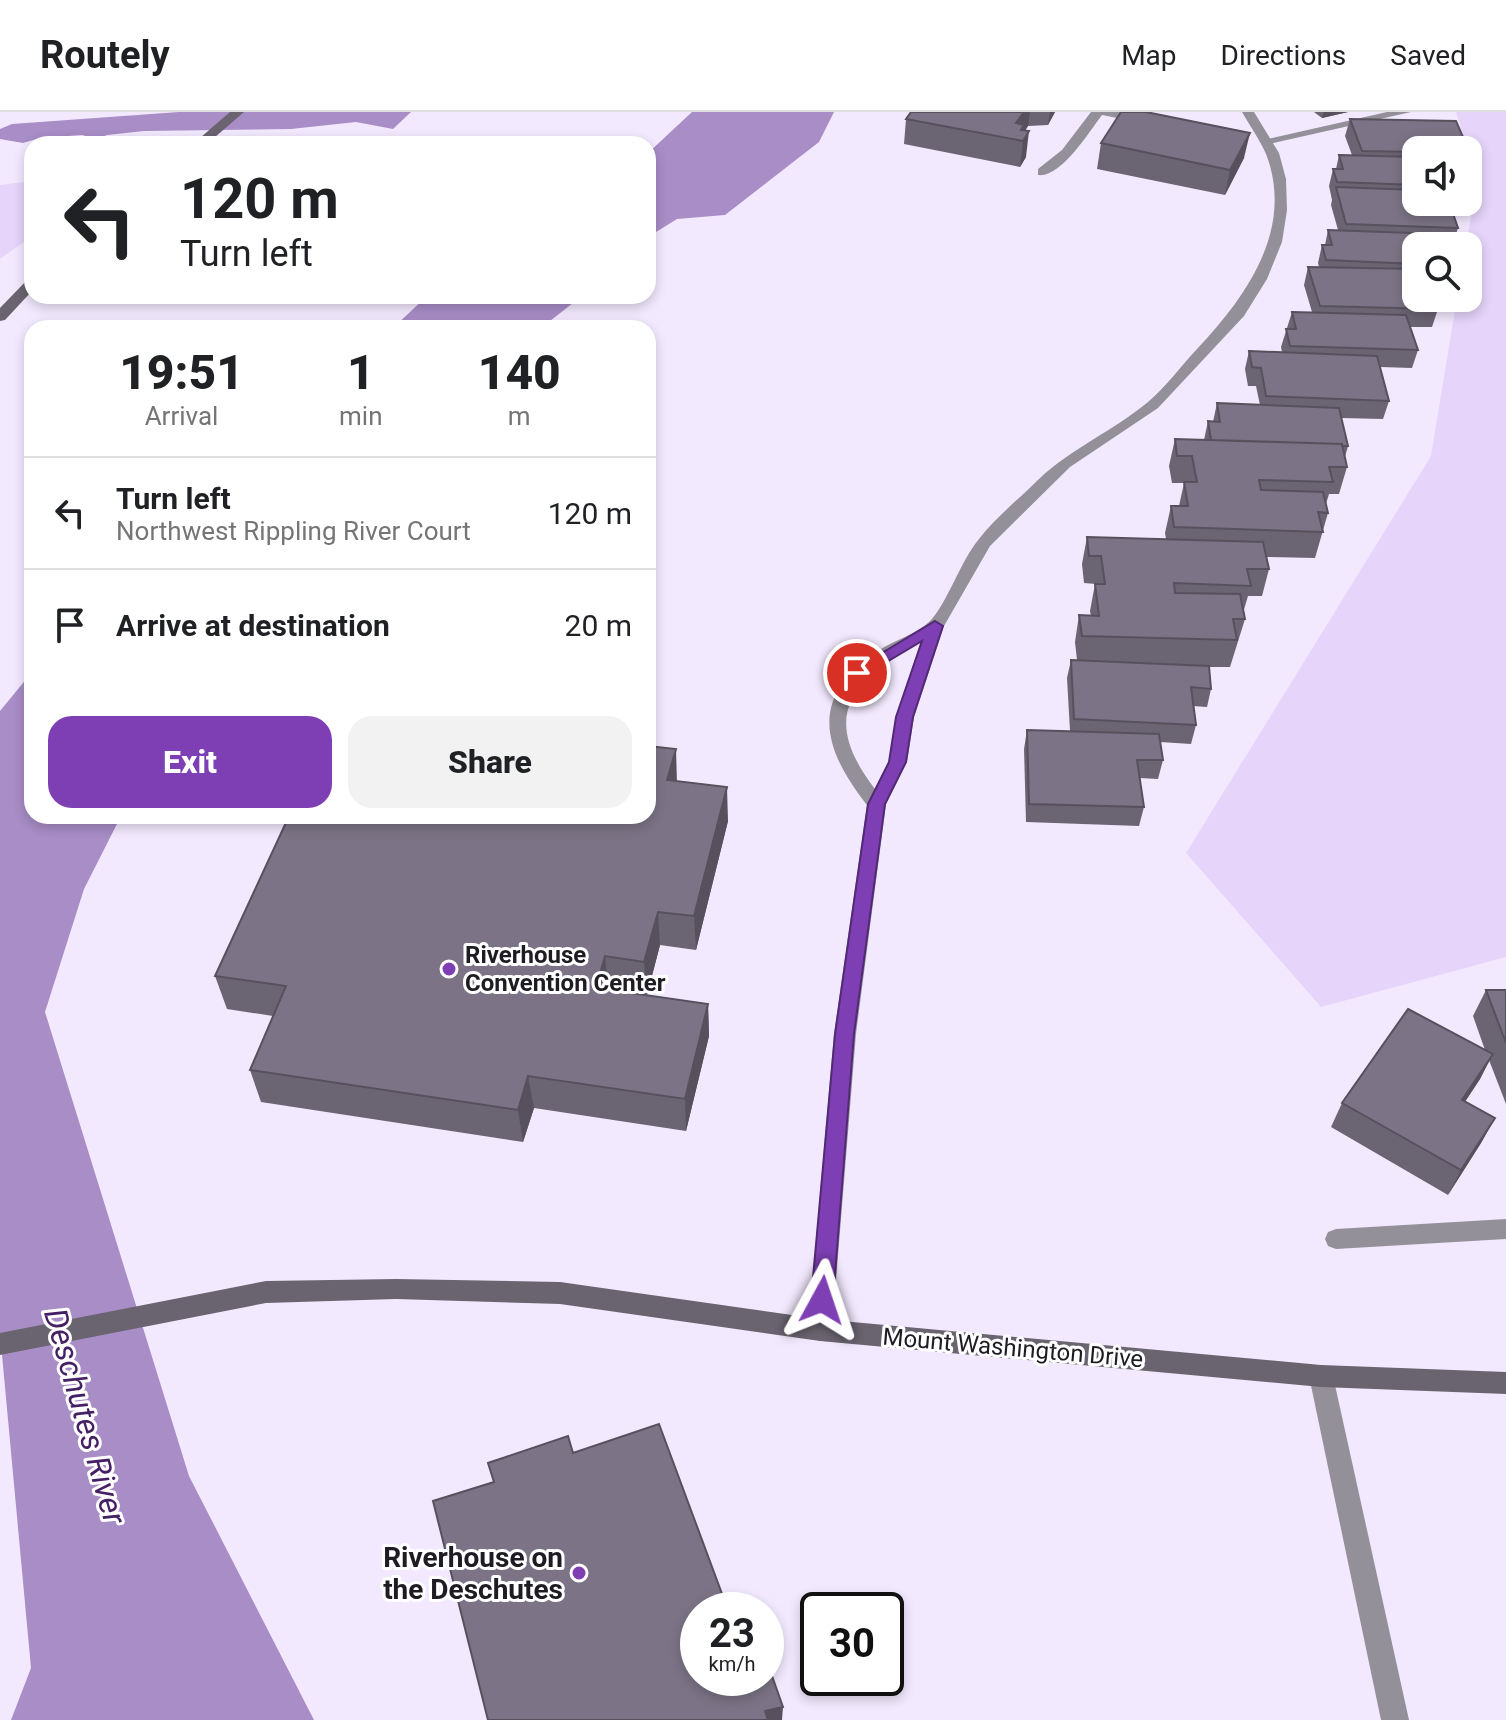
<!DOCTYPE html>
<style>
:root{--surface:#fff;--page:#f2f2f2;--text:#202124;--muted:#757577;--line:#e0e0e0;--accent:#7e3fb4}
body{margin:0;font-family:Roboto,sans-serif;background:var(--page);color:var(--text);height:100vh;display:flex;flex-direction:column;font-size:30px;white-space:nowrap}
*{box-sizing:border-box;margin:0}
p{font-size:26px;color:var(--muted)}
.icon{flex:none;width:44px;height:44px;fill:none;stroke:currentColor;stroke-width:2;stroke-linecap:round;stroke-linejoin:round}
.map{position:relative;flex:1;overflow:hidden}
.drawer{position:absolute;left:24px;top:208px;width:632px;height:504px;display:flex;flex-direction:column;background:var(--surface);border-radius:24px;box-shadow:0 4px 12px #0003}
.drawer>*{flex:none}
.top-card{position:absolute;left:24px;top:24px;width:632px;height:168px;border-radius:24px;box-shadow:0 4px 12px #0003;background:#fff;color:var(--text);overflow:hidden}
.fabs{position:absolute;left:1402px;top:24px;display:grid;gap:16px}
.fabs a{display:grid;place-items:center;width:80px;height:80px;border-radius:16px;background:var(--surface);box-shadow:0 4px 12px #0003;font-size:40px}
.speed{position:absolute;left:680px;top:1480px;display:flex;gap:16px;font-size:40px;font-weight:700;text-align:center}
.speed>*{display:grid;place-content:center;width:104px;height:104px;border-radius:50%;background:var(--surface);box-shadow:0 4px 12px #0003;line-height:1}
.speed small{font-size:20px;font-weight:400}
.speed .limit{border:4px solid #111;border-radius:12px;background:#fff;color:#111}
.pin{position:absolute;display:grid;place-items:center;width:68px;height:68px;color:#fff;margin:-34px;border:4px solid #fff;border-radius:50%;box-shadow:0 2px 8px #0007}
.me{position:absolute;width:88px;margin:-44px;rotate:5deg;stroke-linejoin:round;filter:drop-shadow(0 0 6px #0008)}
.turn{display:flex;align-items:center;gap:28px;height:168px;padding:0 24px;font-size:36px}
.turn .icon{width:104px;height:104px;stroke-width:2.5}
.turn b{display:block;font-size:56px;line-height:68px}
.eta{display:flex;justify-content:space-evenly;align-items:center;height:136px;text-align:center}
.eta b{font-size:48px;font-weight:800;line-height:56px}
.button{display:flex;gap:16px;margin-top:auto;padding:16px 24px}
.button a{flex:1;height:92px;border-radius:24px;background:var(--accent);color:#fff;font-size:32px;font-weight:800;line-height:92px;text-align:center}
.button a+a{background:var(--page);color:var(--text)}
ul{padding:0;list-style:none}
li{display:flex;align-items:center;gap:24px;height:112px;padding:0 24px;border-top:2px solid var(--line)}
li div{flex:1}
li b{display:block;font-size:30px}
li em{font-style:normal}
header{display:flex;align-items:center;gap:48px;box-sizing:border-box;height:112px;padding:0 40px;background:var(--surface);border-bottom:2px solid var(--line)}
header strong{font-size:38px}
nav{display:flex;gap:44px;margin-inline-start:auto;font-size:28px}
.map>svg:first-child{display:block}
</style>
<header>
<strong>Routely</strong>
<nav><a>Map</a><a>Directions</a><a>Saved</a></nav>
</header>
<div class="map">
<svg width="1506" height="1608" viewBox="0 0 1506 1608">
<rect width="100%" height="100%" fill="#f3e9fe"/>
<!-- green -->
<path fill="#e6d4fb" d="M1456,0H1506V845L1321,895L1186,741L1431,344L1457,186H1468L1466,134L1477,68Z
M32,69V124L0,147V73Z"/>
<!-- water -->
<path fill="#a88dc6" d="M179,0H411L393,17L356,10L291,17L144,19L107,23L96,27L82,23L40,26L23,31L0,27V17L12,12Z
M692,0H834L819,30L725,103L677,107L648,125V41Z
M427,184H582L541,216H393Z
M32,560V704H121L84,777L45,900L189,1364L314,1608H11L31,1556L0,1221V599Z"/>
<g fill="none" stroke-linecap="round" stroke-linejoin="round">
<!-- service -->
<path fill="#949099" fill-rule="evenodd" d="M1387,0H1411L1265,33L1259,29Z"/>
<!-- minor -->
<path fill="#949099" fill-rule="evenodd" d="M1091,0H1124L1153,8L1147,12L1102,3C1089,20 1061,66 1038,63V57L1062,38Z
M1242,0H1254L1279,41L1286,67L1287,98L1282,130L1267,167L1244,204L1158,296L1070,355L990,434L944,514L914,605L907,650L886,692L856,922L832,1218L828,1226L820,1229L812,1226L808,1218L834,922L867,693C820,633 809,583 881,537C895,528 916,522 929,510C946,494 961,448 979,427C996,405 1019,387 1039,367C1072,336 1113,319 1148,290C1166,275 1181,254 1197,237C1246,185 1295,117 1266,42C1260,28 1250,14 1242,0ZM921,529L896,605L889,650L875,677C818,603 852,568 921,529Z
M1506,1107V1127L1336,1137L1328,1134L1325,1127L1328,1120L1336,1117Z
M1321,1253L1330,1256L1333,1264L1409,1608H1381L1309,1264L1312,1256Z"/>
<!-- secondary -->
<path fill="#6a6470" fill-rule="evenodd" d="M230,0H244L207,32H193Z
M32,167V179L5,208L0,209V196L27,168Z
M396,1167L560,1170L820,1207L1321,1253L1506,1260V1282L1321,1275L820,1229L560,1192L396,1187L266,1191L0,1243V1221L266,1169Z"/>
</g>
<!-- wall -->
<path fill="#6b6473" d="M911,0H1055L1048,13L1028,14L1025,18L1026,45L1020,55L904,32L906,7Z
M1314,0H1348L1322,6Z
M1350,7L1456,9L1470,41L1468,48V38H1416V90H1449L1458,116L1452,134H1416V186H1434L1438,197L1432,215H1410L1418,238L1412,256L1380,255L1389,289L1383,307L1341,306L1348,334L1345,345L1347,355L1339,382H1329L1326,392L1328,401L1315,446L1266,445L1269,457L1262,484H1248L1243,501L1245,507L1230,555H1209L1211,577L1207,595L1193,594L1196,613L1191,632L1160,630L1163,648L1158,667L1140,666L1144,695L1139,714L1026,710L1024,637L1027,618L1070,619L1067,566L1071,548H1077L1075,530L1079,503L1091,504L1090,499L1095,472H1096L1084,471L1082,452L1087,425L1166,427L1165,421L1171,394H1179L1184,371H1172L1169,354L1175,327L1204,328L1208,309L1213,310L1217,291L1260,293L1256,274H1248L1245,257L1249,239L1282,240L1281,235L1292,200H1312L1304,173L1308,155H1319L1318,151L1322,133H1325L1328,118H1338L1331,93L1332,88L1329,74L1333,57H1336L1339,43H1352L1345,24Z
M1101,31L1244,46L1225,83L1097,57Z
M677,669L728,709L696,838L660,833L647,883L608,878L708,892L709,924L686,1019L534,996L523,1030L261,990L250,958L273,904L227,897L215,864Z
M1486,878H1506V992L1489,948L1480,967L1465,990L1495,1006L1481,1031L1448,1083L1331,1015L1342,991L1485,938L1473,904Z"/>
<!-- shaded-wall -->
<path fill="#57515e" d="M1024,0H1030L1028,14L1023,22L1016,11Z
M1050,0H1055L1048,13Z
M1324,0H1348L1322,6Z
M1029,19L1026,45L1020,55L1023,29Z
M1250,21L1244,46L1225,83L1230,58Z
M676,637L677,671L667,668Z
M727,675L728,709L696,838L694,804Z
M658,800L660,833L647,883L644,850Z
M605,844L608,877L599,909L596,876Z
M708,892L709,924L686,1019L685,987Z
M1493,942L1480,967L1449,1013L1462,988Z
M528,964L534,996L523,1030L518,998Z
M1495,1006L1481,1031L1448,1083L1461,1058Z
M783,1595L782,1608H764L765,1599Z"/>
<!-- building -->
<path fill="#7c7486" stroke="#57515e" stroke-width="2" d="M911,0H1024L1016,11L1024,13L1021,18L1029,19L1023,29L906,7Z
M1121,0H1146L1250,21L1230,58L1101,31Z
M1350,7L1456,9L1470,41H1468V38H1416V40L1362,39Z
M1339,43L1416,45V73L1337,70L1333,57H1343Z
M1336,75L1416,78V90H1449L1458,116L1346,112Z
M1328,118L1439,122L1443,134H1416V152L1326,148L1322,133H1332Z
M1308,155L1416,157V186H1434L1438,197L1320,194Z
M1292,200L1406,203L1418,238L1290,234L1286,217H1296Z
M1249,239L1377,244L1389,289L1266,284L1261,256L1252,255Z
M1217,291L1339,296L1348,334H1342V332L1211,328L1208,309L1220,310Z
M1175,327L1342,332L1347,355H1329L1333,370L1259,368L1261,378L1323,380L1328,401L1318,400L1323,420L1174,415L1171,394H1188L1184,370H1197L1192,344H1177Z
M1087,425L1263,430L1269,457H1247L1251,474L1174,471L1175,481L1240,482L1245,507H1233L1237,528L1082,524L1079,503L1099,504L1095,472H1105L1101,444H1089Z
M1071,548L1209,554L1211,577L1191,575L1196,613L1074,607Z
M1027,618L1159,622L1163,648H1137L1144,695L1029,692Z
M648,634L676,637L667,668L727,675L694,804L658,800L644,850L605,844L596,876L708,892L685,987L528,964L518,998L250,958L286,874L215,864L289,704H648Z
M1486,878H1506V931Z
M1408,897L1493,942L1462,988L1495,1006L1461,1058L1342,991Z
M659,1312L728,1498H698V1566H766V1547L783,1595L765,1599L768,1608H488L433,1389L494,1370L488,1351L568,1324L573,1341Z"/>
<!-- route -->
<path fill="#7e3fb4" stroke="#522975" stroke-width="2" d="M935,509L943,514L913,605L906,650L885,692L854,922L833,1188L830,1195L822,1198L814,1195L811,1188L835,922L868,692L889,650L896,605L922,529L863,564L857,566L849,561Z"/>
<!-- markers -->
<g fill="#7e3fb4" stroke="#fff" stroke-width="3">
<circle cx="449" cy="857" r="8"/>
<circle cx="579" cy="1461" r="8"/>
</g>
<g text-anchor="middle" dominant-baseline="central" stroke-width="6" stroke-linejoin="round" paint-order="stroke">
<!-- poi labels -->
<g font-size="24" font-weight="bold" fill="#1e1b22" stroke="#fff" text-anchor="start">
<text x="465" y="843">Riverhouse<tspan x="465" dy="28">Convention Center</tspan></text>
</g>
<!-- street labels -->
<g font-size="24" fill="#1e1b22" stroke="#fff">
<text transform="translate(1013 1236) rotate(5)">Mount Washington Drive</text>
</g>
<!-- near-poi labels -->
<g font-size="28" font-weight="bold" fill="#1e1b22" stroke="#fff" text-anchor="end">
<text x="563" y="1445">Riverhouse on<tspan x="563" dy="32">the Deschutes</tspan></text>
</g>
<!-- near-water labels -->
<g font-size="32" font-style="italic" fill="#452065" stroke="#fff">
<text transform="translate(85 1304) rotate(74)">Deschutes River</text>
</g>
</g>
</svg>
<div class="fabs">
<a><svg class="icon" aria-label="sound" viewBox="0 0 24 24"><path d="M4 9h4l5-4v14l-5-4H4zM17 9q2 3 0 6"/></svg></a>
<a><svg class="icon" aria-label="search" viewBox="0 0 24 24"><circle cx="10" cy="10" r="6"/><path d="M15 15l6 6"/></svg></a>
</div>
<div class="speed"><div>23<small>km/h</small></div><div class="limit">30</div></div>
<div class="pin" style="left:857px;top:561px;background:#d93025"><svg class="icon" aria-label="arrive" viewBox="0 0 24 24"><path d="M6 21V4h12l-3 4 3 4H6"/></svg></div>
<svg class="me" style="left:822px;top:1188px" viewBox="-20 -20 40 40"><path d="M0-17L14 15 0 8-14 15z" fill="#7e3fb4" stroke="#fff" stroke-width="4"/></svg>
<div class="top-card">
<div class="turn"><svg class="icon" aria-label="left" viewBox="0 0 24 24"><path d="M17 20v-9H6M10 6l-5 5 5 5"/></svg><div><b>120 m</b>Turn left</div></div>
</div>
<section class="drawer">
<div class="eta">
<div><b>19:51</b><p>Arrival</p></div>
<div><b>1</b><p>min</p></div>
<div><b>140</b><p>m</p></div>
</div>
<ul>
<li><svg class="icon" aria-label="left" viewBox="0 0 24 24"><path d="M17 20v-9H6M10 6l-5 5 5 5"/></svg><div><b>Turn left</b><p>Northwest Rippling River Court</p></div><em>120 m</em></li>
<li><svg class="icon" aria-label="arrive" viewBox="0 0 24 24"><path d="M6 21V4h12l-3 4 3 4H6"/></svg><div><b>Arrive at destination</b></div><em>20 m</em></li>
</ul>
<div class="button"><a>Exit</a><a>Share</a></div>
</section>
</div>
